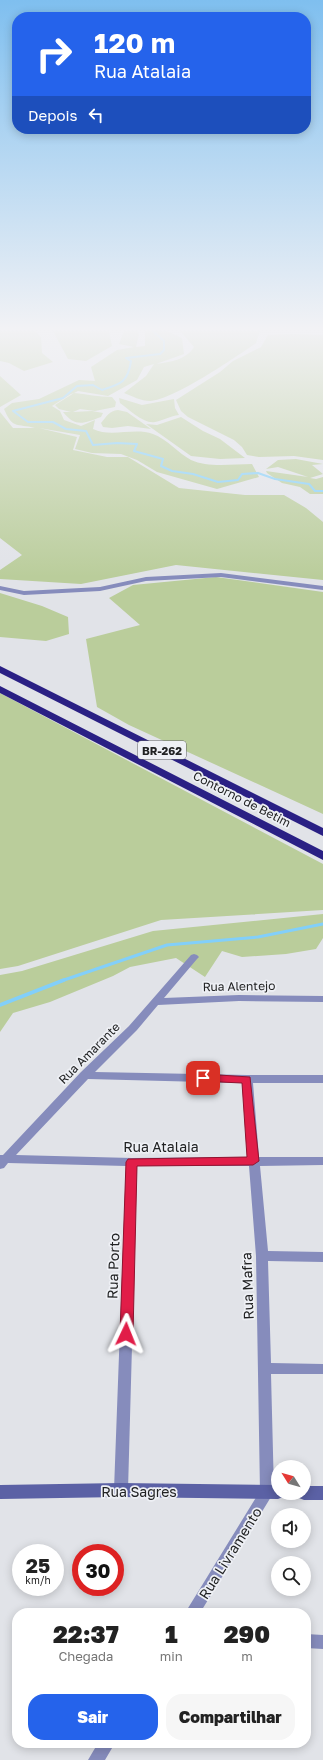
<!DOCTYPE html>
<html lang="pt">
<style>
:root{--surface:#fff;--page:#f6f6f6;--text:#222;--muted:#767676;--accent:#2563eb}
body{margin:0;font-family:"Golos Text",sans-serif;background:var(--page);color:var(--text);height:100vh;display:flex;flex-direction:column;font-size:15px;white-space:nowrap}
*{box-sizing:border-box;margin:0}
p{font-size:13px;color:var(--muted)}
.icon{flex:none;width:22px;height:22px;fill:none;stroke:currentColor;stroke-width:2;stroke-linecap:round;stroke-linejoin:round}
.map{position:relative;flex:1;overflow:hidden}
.side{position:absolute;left:12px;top:1608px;width:299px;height:140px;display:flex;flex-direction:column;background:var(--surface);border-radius:16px;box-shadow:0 2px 10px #0003}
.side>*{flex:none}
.hud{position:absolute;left:12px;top:12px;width:299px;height:122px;border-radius:16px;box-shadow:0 2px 10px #0003;background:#2563eb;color:#fff;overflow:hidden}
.needle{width:26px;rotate:307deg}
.tools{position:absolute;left:271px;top:1460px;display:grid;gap:8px}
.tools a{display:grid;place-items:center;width:40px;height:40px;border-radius:50%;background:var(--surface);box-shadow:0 2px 10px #0003;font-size:20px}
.speed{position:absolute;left:12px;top:1544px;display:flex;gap:8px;font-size:20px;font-weight:700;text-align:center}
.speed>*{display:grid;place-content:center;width:52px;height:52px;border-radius:50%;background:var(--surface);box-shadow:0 2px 10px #0003;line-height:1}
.speed small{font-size:10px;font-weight:400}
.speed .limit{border:6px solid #d22;background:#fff;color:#111}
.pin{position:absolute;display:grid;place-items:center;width:34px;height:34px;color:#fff;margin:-17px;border-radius:8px;box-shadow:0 2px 6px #0006}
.me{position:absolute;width:44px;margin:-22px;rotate:2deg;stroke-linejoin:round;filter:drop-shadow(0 0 3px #0008)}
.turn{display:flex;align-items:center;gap:14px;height:84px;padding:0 16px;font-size:18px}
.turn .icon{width:52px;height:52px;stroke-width:2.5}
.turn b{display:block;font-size:28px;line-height:34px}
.then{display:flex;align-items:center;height:38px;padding:0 16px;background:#0003;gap:8px;font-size:15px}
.eta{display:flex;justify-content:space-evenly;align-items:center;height:68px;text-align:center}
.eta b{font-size:24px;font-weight:800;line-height:28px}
.button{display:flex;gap:8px;margin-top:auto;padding:8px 16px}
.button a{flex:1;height:46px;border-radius:16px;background:var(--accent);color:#fff;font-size:16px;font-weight:800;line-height:46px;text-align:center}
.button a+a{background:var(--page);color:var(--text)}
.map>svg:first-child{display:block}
</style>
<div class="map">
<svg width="323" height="1760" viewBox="0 0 323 1760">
<rect width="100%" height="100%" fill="#e1e3e8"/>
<!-- green -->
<path fill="#bacd9b" d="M0,331H35L41,337L42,353L53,362L24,371L9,363L0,361Z
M53,331H109L112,346L86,361L68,359Z
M124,331H137L139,334L136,347L145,346V331H167L182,338L184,354L156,364C170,362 186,360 194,347L180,331H260L256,343C236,357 173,400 150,401C141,401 132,396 124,393L146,376L154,364L144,367L137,380L108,396L78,391L74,393C86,394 99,397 112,397L116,402L115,407L95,411L80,409L73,412L92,411L103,413L101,417C84,423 76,428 63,412H71L59,409L55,405L74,393L71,394L52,406L60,411L64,420L81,426L95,420L93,429C111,438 134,427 153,434C167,439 178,453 191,460C208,468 233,464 252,464L259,477L217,489L157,472L137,460L121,454L92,453L75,449L80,435L39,428L77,437L73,450L107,457H128L179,488L245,495H284L306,508L323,522V580L176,565L81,584L0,579V570L22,555L0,538V412L13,428H35C17,423 13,430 4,409L12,403L39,399L79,380L95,381L91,367L117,350L134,347L119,344Z
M292,334L323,335V460L294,456L259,457L247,455L242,447L234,440L188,417L181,411L176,400L220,372L233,361L261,347L268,335Z
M0,376L21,395L0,407Z
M119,398L142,405L174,399L175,408L179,415C170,416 164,420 155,422C143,424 130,410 120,403Z
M118,410L127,412L151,429L128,426L112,428L103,427L101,423C107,416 109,411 118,410Z
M181,417L203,431L220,439L245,458L220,459L191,456L146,424L157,425Z
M296,459L323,464L312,465L323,474L310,478L316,479L323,477V494H310L300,487L282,483L267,473L266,471L308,477L278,467L266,469L278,460Z
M216,577L323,592V814L129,725L97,707L86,639L140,625L109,598L133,585Z
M0,593L42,606L68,617L69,634L46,641L0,637Z
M0,693L323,864V910L161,920L18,966L0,969Z
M323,914V938L316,949L286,954L242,957L222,951L205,977L176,958L130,967L113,976L50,1002L13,1013L0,1032V975L22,971L153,931Z"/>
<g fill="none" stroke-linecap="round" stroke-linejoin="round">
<!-- stream-far2 -->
<path stroke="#82cffa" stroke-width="2" d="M153,331L164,341V350L160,354L126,358L131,361C128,382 121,384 102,390L93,385L77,386L63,398L13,411L28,422H53L66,429L86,431L93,445L117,443L137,444L134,451L163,459L161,466L172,471L193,474L218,482L238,480L242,474L258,473L275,479L309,484L315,491H323"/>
<!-- stream-far1 -->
<path stroke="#82cffa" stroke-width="3" d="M61,981L167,945L258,937L323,924"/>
<!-- stream -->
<path stroke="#82cffa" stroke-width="3.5" d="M0,1005L64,980"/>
<!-- street -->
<path fill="#868cbc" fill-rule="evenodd" d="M221,573L323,586V590L221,577L146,581L100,591L24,595L0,590V586L24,591L100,587L146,577Z
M194,954L197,955L199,957L197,959L164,998L239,995L323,996V1002L239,1001L158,1005L137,1030L95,1072L247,1075H323V1083H253L259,1157H323V1165L260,1166L268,1251L323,1252V1262L268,1261L271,1363L323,1364V1374H271L274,1492L200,1613H185L260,1491L256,1256L249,1166H137L128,1490L126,1494L121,1496L116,1494L114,1490L126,1166L8,1163L4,1168L0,1169V1155H3L81,1072L129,1026L191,955ZM88,1079L242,1083L248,1157L132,1158L16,1155Z
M306,1634L323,1635V1649L306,1648Z
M98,1743H115L105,1760H88Z"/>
<!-- secondary -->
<path fill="#5b61a5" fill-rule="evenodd" d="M121,1483L278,1485V1493H285L283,1497L278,1499L121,1497L0,1499V1485Z
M304,1486H323V1500H304L299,1498L296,1493H304Z"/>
<!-- highway -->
<path fill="#2a2084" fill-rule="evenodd" d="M0,666L323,828V836L0,673Z
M0,686L323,851V860L0,693Z"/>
</g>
<!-- sky -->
<linearGradient id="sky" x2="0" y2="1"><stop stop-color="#7fbfef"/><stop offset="0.57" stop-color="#f2f2f5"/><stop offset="1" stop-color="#f2f2f5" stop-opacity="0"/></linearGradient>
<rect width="323" height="577" fill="url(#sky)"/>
<!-- route -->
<path fill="#e11d48" stroke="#92132f" d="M203,1074L250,1077L259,1161L253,1165L137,1166L133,1334L131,1338L126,1339L122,1338L120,1334L126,1162L128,1159L247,1157L242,1083L199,1081L197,1078Z"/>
<g text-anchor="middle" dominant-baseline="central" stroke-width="3.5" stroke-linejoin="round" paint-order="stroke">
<!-- shield labels -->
<rect fill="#eef0f5" stroke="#5e6062" stroke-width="1" x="138" y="741" width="48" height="18" rx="3"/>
<g font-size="11" font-weight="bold" fill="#212223">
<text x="162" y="750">BR-262</text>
</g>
<!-- street labels -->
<g font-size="12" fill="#212223" stroke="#eef0f5">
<text transform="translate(242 799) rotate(27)">Contorno de Betim</text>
<text transform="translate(239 986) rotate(-1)">Rua Alentejo</text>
<text transform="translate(89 1053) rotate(-45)">Rua Amarante</text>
</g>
<!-- near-street labels -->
<g font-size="14" fill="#212223" stroke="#eef0f5">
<text x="161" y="1146">Rua Atalaia</text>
<text transform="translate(113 1266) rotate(-88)">Rua Porto</text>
<text transform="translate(247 1286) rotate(-92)">Rua Mafra</text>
<text x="139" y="1491">Rua Sagres</text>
<text transform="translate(230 1553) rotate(-58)">Rua Livramento</text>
</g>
</g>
</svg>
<div class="tools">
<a><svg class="needle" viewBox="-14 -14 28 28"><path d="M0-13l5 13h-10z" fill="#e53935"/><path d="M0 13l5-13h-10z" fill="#767676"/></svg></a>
<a><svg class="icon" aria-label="sound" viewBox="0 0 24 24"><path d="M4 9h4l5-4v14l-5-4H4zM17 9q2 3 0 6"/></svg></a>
<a><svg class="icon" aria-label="search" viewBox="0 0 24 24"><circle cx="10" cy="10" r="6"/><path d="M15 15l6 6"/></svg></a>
</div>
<div class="speed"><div>25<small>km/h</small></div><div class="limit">30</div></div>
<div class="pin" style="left:203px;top:1078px;background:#d93025"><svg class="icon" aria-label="arrive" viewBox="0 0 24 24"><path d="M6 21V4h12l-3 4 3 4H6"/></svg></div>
<svg class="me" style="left:126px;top:1334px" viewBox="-20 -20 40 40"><path d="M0-17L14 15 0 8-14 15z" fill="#e11d48" stroke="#fff" stroke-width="4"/></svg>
<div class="hud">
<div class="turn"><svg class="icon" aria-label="right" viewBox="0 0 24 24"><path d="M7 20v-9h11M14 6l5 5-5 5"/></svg><div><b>120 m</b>Rua Atalaia</div></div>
<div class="then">Depois<svg class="icon" aria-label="left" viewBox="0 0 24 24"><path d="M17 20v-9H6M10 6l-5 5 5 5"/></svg></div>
</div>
<section class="side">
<div class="eta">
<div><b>22:37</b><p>Chegada</p></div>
<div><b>1</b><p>min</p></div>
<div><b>290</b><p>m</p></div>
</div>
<div class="button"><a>Sair</a><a>Compartilhar</a></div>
</section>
</div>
